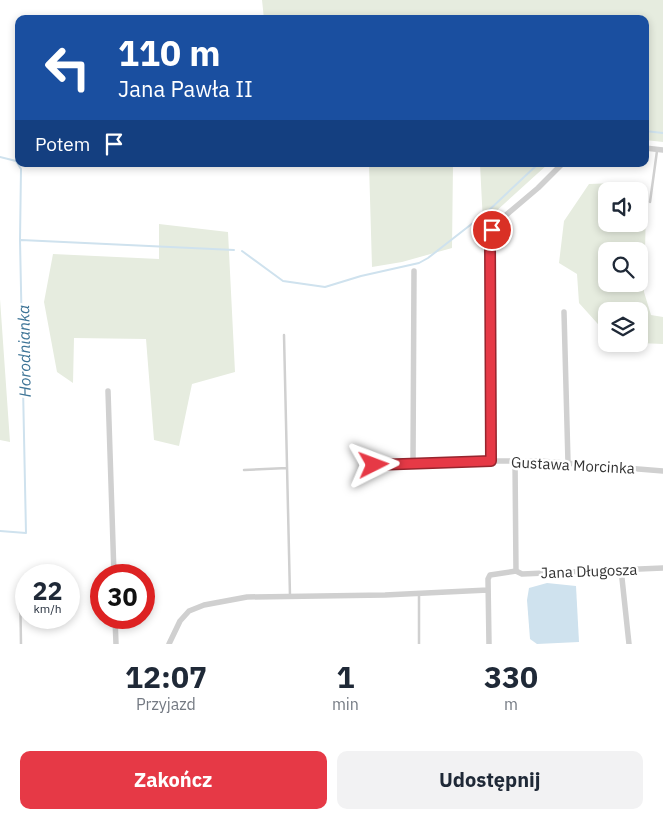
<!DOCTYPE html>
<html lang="pl">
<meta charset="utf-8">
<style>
:root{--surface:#fff;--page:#f2f2f3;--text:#1f2937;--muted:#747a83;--accent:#e63946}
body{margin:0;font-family:"IBM Plex Sans",sans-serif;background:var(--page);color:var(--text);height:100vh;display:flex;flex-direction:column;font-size:19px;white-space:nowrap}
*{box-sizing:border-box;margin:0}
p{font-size:16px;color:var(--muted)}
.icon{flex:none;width:28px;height:28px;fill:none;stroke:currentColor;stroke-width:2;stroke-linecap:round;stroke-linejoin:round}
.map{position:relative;height:644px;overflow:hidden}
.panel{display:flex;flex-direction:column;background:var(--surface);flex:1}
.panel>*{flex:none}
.guide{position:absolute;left:15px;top:15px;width:634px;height:152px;border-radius:10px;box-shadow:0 2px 8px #0003;background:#1a4fa0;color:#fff;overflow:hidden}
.buttons{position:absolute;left:598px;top:182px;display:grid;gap:10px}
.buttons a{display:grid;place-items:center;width:50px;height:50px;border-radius:10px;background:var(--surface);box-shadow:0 2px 8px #0003;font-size:25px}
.speed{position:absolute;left:15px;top:564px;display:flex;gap:10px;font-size:25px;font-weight:700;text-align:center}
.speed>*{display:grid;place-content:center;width:65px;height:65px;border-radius:50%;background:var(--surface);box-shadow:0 2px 8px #0003;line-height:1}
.speed small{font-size:12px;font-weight:400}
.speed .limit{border:8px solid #d22;background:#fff;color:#111}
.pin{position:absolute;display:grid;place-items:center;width:42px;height:42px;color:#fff;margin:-21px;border:2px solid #fff;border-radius:50%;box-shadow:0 1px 5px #0007}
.me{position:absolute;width:55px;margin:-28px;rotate:87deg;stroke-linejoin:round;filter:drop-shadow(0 0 4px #0008)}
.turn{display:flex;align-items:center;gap:18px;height:105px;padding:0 20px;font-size:22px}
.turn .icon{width:65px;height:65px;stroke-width:2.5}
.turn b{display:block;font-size:35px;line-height:42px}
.then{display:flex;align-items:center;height:48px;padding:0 20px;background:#0003;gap:10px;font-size:19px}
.eta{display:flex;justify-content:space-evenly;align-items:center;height:85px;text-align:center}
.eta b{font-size:30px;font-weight:700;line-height:35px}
.cta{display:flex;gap:10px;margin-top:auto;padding:10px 20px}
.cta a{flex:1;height:58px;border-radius:10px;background:var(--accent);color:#fff;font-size:20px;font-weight:700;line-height:58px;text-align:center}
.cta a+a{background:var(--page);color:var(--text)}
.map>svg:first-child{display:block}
</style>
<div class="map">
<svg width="663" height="644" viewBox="0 0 663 644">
<rect width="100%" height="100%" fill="#fff"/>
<!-- green -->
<path fill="#e6ecdf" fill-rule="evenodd" d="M262,0H663V142L645,140V19H264Z
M369,164H453L452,248L402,262L372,267Z
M480,164H548L483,223Z
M616,183L622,191H606V224H639V205L646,209L644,292L651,315L663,317V344L639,343V311H606V333L579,303L577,274L559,263L564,221L589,184ZM606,251H639V284H606Z
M159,224L228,232L235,372L192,384L179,446L154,440L146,339L74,338L73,383L57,372L44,302L53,254L159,259Z
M0,299L10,442L0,440Z"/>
<!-- water -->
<path fill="#cfe2ee" d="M547,583L576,586L579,642L537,644L530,639L527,600L529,588Z"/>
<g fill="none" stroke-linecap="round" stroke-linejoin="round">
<!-- stream -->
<path stroke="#cfe2ee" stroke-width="2" d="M645,131L663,133
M0,157L16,161L21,169L20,240L26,533L0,531
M21,240L234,250
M242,251L283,281L325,287L361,276L419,263L428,258L487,212L538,164"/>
<!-- service -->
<path stroke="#d0d0d0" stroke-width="2.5" d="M650,202L657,151
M284,335L290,596
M244,470L287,468
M20,583L21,644
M419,644V595"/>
<!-- minor -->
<path stroke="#d0d0d0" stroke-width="5.5" d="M645,148L663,150
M564,312L568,463
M108,391L114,575
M491,461V241L492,230L499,221L538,188L562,164
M515,461L516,571
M413,463L414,271
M374,465L482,461H540L663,471
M621,569L629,644
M115,618L116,644
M169,644L180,621L189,611L204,605L247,597L385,595L488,590
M489,644L488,579L490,575L516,571L522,574L663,568"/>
</g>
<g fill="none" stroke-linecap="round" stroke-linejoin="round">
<defs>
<path id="route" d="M374,465L491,461L490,241L492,230"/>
</defs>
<!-- route casing -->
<use href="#route" stroke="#96252e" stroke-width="12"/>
<!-- route -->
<use href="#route" stroke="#e63946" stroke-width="9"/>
</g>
<g text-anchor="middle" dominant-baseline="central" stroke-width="5" stroke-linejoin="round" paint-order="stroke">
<!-- street labels -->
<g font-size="15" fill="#333" stroke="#fff">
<text transform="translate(573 465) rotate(3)">Gustawa Morcinka</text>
<text transform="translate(589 571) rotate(-2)">Jana Długosza</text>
</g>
<!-- water labels -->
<g font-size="16" font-style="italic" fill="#3f7597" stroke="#fff">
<text transform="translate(24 351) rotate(-91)">Horodnianka</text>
</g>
</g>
</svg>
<div class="buttons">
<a><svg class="icon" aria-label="sound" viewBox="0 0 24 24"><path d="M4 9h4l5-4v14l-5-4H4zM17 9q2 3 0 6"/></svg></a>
<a><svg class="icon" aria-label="search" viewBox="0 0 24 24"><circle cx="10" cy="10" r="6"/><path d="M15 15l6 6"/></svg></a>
<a><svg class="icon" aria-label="layers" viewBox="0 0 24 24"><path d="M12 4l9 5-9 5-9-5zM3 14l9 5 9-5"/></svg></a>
</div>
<div class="speed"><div>22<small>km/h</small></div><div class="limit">30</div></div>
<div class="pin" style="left:492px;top:230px;background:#d93025"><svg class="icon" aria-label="arrive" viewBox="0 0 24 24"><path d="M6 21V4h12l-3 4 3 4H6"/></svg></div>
<svg class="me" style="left:374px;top:465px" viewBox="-20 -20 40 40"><path d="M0-17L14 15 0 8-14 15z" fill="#e63946" stroke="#fff" stroke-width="4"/></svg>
<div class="guide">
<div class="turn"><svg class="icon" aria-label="left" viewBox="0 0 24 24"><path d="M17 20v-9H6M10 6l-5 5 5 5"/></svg><div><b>110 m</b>Jana Pawła II</div></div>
<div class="then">Potem<svg class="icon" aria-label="arrive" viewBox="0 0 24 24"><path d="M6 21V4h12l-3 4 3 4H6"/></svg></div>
</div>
</div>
<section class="panel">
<div class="eta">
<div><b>12:07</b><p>Przyjazd</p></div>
<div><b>1</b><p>min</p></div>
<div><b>330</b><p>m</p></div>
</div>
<div class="cta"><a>Zakończ</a><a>Udostępnij</a></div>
</section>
